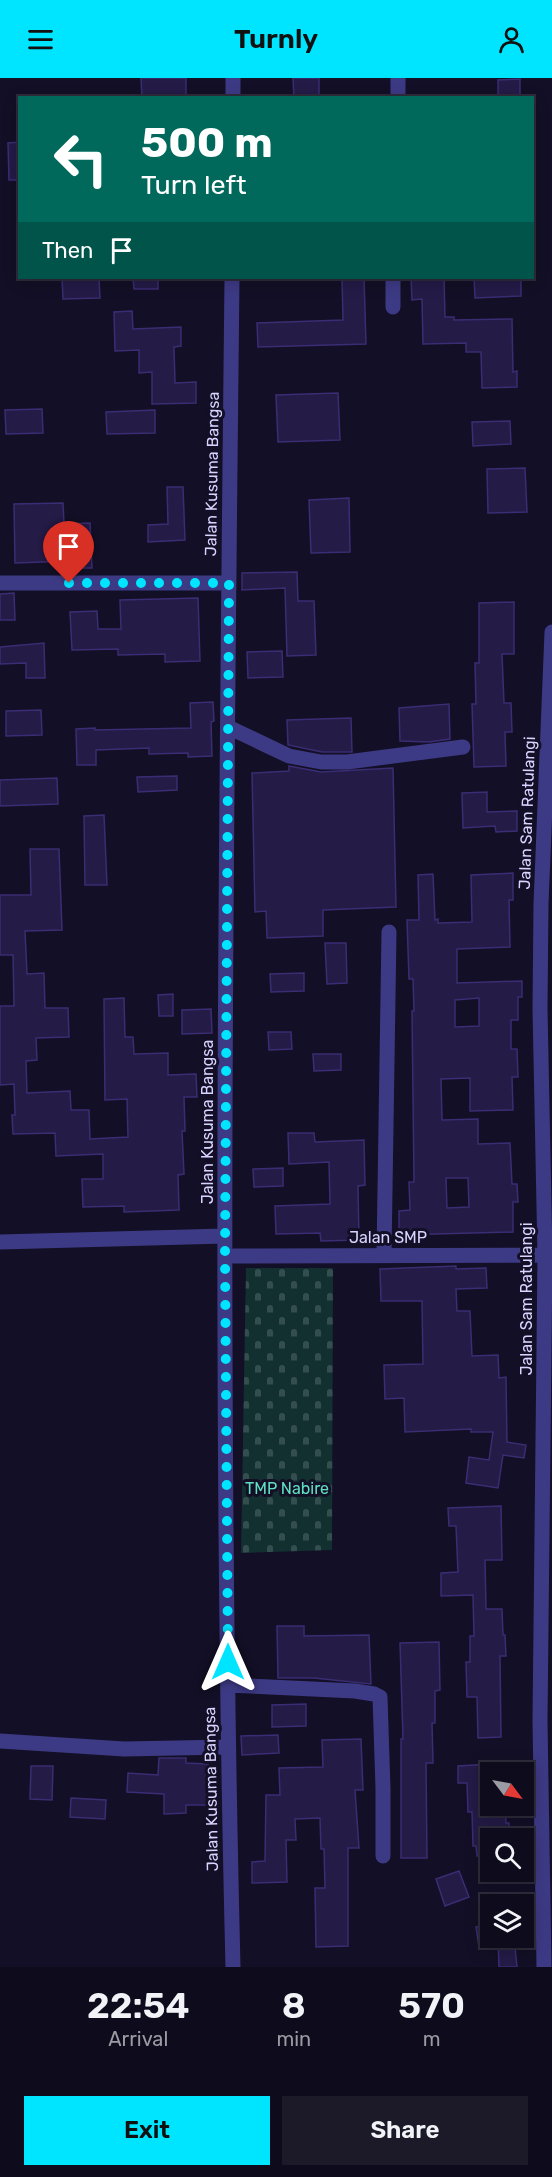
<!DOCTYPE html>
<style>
:root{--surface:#0e0b1c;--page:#1c1929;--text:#f1f3f6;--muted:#9b9ba3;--line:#2e2b3b;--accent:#00e5ff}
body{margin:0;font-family:Rubik,sans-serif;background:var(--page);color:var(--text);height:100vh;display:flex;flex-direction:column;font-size:22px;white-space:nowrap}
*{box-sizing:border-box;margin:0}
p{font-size:20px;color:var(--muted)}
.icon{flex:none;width:33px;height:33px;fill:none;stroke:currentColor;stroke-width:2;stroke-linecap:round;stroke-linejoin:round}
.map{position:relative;height:1889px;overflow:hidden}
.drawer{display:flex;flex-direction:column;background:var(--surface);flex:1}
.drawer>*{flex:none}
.top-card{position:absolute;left:18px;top:18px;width:516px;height:183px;border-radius:0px;box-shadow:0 3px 15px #0003,0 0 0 2px var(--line);background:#00695c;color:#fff;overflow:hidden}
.needle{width:39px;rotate:122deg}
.controls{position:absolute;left:480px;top:1684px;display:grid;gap:12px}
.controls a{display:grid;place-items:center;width:54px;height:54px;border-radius:0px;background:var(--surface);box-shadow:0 3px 15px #0003,0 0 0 2px var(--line);font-size:30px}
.pin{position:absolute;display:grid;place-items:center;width:51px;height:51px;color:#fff;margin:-62px -26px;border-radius:50% 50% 50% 0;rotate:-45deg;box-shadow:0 0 6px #0007}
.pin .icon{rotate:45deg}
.me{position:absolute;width:66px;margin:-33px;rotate:0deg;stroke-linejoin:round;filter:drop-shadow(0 0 4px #0008)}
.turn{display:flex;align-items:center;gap:21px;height:126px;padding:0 24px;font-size:27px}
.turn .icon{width:78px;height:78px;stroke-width:2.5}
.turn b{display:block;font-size:42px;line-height:51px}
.then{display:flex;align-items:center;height:57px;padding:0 24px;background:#0003;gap:12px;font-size:22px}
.eta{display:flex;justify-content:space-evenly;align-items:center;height:102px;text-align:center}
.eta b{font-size:36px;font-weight:600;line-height:42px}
.primary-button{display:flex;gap:12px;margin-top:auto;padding:12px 24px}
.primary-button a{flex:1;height:69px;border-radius:0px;background:var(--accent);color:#111;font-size:24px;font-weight:600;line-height:69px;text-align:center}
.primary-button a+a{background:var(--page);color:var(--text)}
header{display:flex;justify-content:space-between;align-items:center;height:78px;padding:0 24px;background:var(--accent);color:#111;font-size:27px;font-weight:600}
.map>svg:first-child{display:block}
</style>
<header><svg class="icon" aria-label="menu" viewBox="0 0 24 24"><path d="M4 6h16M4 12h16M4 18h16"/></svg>Turnly<svg class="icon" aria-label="person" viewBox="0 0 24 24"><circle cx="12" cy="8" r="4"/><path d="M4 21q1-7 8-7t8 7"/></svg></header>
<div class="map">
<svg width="552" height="1889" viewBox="0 0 552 1889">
<defs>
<pattern id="cemetery-stones" width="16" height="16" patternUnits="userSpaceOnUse" patternTransform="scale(1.5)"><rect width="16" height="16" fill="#12302f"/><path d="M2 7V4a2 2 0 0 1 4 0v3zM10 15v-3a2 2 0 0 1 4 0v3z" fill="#344d4e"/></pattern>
</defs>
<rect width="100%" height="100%" fill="#130f26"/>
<!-- cemetery -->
<path fill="url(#cemetery-stones)" d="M246,1190H333L332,1472L241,1475Z"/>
<!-- building -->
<path fill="#241b47" stroke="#3b2d73" stroke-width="1.5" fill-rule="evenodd" d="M141,0H186V20H142Z
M293,0H319V20H294Z
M520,1V20H498V2Z
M20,64V102H9L8,65Z
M62,200H99L100,220L63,221Z
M133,200H158V211H134Z
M342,200H364L366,266L258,269L257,245L343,242Z
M411,200H444L445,239H454V242L512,241L513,294L517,293V309L482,310L481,274H466V265L423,266L422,221L412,222Z
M474,200H521V218L475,220Z
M132,233L133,251L181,249V268L174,269L175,305L196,304V325L152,326V294L139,295V272L115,273L114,234Z
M338,315L340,362L278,364L276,317Z
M42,331L43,355L6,356L5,332Z
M155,332V355L107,356L106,334Z
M510,343L511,366L473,368L472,344Z
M525,390L527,434L488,435L487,391Z
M167,409H183L185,462L148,464V447L168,446Z
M349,420L350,474L311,475L309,422Z
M63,425L64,446L90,445L92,490H71V483L15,485L14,426Z
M297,494L298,523H314L316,577L287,578L285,510L242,512V495Z
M14,515L15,542H0V516Z
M198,520L200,583L165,584V576L118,577V571L72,572L70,534L97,533L98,551H121L120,522Z
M514,524V576H502L504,625H511L512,654H505L506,688L474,689L472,626H476L475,585H479V525Z
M44,565L45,600H26V585L0,586V569Z
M282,573L283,599L248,600L247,574Z
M213,624L214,643L211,644L212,678L188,679V675L149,676V670L96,672V687H77L76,651L95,650V652L191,650L190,625Z
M449,626L450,661L429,664L400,663L399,630Z
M41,632L42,657L6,658V633Z
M351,640L352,674H322L288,667L287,642Z
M289,688L321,694L393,690L396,829L323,832V858L267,860L266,833L255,834L252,695L289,693Z
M177,698V712L138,714L137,699Z
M57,700L58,726L0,728V702Z
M487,714V734L517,733V753L496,754L495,748L463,750L462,715Z
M104,737L107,807H85L84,738Z
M30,771H59L62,852L25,853L27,896L44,895L45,930H68L69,959L36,960L37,982L26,983L27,1015L70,1013L71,1032H89L90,1061L128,1059L127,1021L105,1022L104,921L124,920L125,959H133L134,976L168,975V997L196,996L197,1019H184L185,1053H182L184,1096L178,1097L179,1132L124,1134V1128L83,1129L82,1101H103V1076L56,1078L55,1055L13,1056L12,1037H15L14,1006L0,1007V928H14L13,877H0V817H31Z
M513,795V822H509L510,869L457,871V905L522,903V919H518V942H511V971H517L518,999H512L513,1032L470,1033V1000L441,1001L442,1042L478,1041V1066L510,1065L512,1106H517L518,1124H513V1154L399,1157V1133L410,1132L409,1104H414L412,933H414L413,901H409L407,842H419L418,797L433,796L435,842L438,841V845L472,844L471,797ZM479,920V948L455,949V922ZM446,1100H468L469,1129L447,1130Z
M325,865H346L347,905L327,906Z
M304,895V913L271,914L270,896Z
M173,916V938H159L158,917Z
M211,931L212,955L182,956V932Z
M268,954H291L292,971L269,972Z
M313,976H341V992L314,993Z
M288,1055H314L315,1064L364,1062L365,1107L358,1108L359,1162L321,1163L320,1155L276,1156L275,1128L330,1126L329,1084L289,1086Z
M283,1090V1108L254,1109L253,1091Z
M456,1188V1191L486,1190L487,1210L456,1211L457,1233H470L472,1278L498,1277L499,1300L506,1299L507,1364L526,1367L524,1380L503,1377L498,1410L466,1405L469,1379L489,1382L493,1354H471V1351L405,1354L404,1320L385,1321L384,1287L423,1286L422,1223H381L380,1191Z
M501,1428L502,1482H485L486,1531H502L503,1557H505L506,1578H500L501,1659L478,1660L477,1619H467L466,1584H470V1558H474L473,1517L441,1518V1495L458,1494L456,1448H449L448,1430Z
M277,1548H304V1558L369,1557L371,1606L314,1600H278Z
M439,1564L440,1612L435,1613V1645H432L433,1685H426L427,1780H401V1661H403L400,1565Z
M306,1626V1648L272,1649V1627Z
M278,1657L279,1675L242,1677L241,1658Z
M361,1661L363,1712H355L359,1770H348V1868L316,1869L315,1810H325L324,1771H321L320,1740L295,1741L296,1762H286L287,1804L252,1805V1784L265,1783L266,1717H280L279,1690L323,1689L322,1662Z
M159,1680H186V1685L208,1686L207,1727H186V1735L164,1736V1716L127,1714L128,1695L158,1697Z
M490,1686V1728H505L506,1745H509V1761H490V1778H477L476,1768H473L472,1734H468L467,1705H458V1688Z
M31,1688H53L52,1722L30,1721Z
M71,1720L106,1722L105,1741L70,1739Z
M459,1793L469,1819L445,1828L436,1801Z
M490,1847V1867L479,1869L476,1849Z
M498,1860H514L517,1889H499Z"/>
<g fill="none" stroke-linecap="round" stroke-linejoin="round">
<!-- minor -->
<path stroke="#3d3a85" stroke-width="15" d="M233,0V20
M398,20V0
M232,200C226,763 219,1326 233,1889
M393,229V200
M0,505H229
M228,649L289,678L321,684H347L463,669
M0,1164L225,1158
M384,1177L389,854
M225,1178L552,1177
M228,1607L355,1613L374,1616L380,1619L383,1710V1778
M0,1663L124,1671L228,1669
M544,1889L540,1643L545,1177L540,930L541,826L552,554"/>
</g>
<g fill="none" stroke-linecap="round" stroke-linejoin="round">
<!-- route -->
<path stroke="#00e5ff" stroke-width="10" stroke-dasharray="0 18" d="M69,505H229L225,1178L228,1584"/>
</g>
<g text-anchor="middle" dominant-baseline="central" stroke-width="6" stroke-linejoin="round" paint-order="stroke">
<!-- street labels -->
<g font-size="16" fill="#d9d4ff" stroke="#130f26">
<text transform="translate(212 396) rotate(-89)">Jalan Kusuma Bangsa</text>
<text transform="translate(527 735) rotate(-88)">Jalan Sam Ratulangi</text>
<text transform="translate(207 1044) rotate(-90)">Jalan Kusuma Bangsa</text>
<text x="388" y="1159">Jalan SMP</text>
<text transform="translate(526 1221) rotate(-90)">Jalan Sam Ratulangi</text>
<text transform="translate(211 1711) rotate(-91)">Jalan Kusuma Bangsa</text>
</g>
<!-- park labels -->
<g font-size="16" fill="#5fe0c0" stroke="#130f26">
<text x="287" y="1410">TMP Nabire</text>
</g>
</g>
</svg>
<div class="controls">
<a><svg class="needle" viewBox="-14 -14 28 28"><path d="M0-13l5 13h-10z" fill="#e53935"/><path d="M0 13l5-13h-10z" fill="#9b9ba3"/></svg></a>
<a><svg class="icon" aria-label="search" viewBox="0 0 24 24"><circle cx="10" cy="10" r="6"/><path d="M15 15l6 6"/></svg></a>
<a><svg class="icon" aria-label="layers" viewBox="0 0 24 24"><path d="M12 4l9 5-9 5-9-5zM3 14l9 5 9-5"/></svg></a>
</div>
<div class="pin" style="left:69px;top:505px;background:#d93025"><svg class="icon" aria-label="arrive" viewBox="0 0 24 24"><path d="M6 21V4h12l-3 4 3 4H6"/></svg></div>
<svg class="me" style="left:228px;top:1584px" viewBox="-20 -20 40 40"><path d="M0-17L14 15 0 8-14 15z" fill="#00e5ff" stroke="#fff" stroke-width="4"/></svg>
<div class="top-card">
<div class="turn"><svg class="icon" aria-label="left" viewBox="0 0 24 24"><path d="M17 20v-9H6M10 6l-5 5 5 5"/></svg><div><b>500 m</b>Turn left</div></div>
<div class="then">Then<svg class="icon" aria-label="arrive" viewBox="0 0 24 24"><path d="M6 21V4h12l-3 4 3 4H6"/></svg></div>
</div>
</div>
<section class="drawer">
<div class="eta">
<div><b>22:54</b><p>Arrival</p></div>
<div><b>8</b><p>min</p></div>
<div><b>570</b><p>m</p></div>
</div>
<div class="primary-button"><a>Exit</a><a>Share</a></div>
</section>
